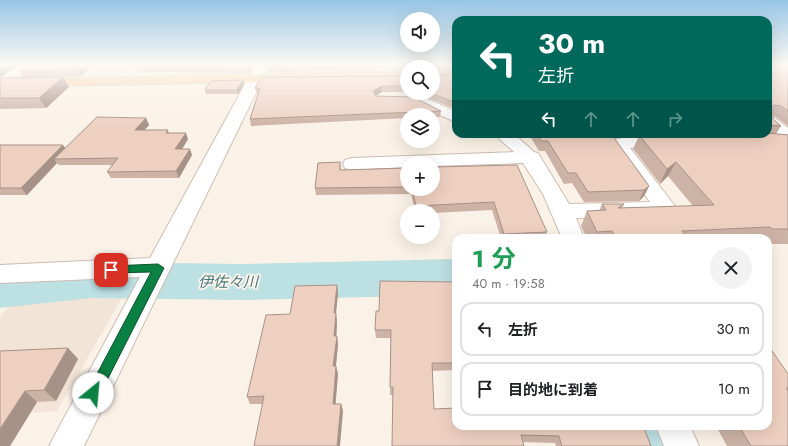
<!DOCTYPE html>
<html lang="ja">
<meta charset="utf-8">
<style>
:root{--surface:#fff;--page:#f2f2f2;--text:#202124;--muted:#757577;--line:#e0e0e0}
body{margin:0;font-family:Jost,"Noto Sans JP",sans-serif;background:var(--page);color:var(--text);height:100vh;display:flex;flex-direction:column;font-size:15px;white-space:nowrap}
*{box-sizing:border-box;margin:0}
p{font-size:13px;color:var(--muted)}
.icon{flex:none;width:22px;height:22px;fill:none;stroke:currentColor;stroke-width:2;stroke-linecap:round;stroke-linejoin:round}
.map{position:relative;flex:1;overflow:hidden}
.sheet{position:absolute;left:452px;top:234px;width:320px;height:196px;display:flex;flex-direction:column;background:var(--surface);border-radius:12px;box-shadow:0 4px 16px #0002}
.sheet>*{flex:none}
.hud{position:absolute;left:452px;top:16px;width:320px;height:122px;border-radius:12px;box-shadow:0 4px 16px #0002;background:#00695c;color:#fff;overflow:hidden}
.fabs{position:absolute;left:400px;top:12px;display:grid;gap:8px}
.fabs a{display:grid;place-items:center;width:40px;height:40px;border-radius:50%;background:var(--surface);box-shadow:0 4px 16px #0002;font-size:20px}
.pin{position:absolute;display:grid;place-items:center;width:34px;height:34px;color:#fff;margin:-17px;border-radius:8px;box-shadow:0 2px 6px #0006}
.me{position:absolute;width:44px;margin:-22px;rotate:28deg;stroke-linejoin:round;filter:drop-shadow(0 0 3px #0008)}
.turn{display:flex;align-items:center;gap:14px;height:84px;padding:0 20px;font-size:18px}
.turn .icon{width:52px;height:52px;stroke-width:2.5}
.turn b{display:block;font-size:28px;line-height:34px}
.lanes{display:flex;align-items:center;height:38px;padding:0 20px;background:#0003;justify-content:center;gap:20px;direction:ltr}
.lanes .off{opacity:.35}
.round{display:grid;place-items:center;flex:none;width:42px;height:42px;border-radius:21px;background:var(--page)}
.head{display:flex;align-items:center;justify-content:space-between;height:68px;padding:0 20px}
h1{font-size:24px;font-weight:700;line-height:30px;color:#1e9e55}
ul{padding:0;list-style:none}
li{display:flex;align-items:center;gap:12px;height:54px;margin:0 8px 6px;padding:0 12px;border:2px solid var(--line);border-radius:12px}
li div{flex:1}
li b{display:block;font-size:15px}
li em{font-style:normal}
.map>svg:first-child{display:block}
</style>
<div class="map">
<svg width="788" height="446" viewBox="0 0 788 446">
<rect width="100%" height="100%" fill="#fbf2e7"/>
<!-- residential -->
<path fill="#f2e4d6" d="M90,289H127L57,411L0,415V318L19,291Z"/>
<!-- commercial -->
<path fill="#fae3dc" d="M33,64H139L130,74L17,76Z"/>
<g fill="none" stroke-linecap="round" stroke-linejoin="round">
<!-- river -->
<path fill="#bde0e3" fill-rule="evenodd" d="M456,259V295L243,300L91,298L0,308V270L91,262L243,264Z
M624,426H687L696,446H632Z"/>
<defs>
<path id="minor" d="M22,64H38L5,88L0,89V78Z
M256,64H270L84,446H49L140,277L0,283V265L150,258Z
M409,93H425L427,99L456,111V122L416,105Z
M768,116L774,117L788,128V141L782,140L768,129Z
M494,134H514L534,152L538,153L569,204L650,202L609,144L612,140L622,138L665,137L671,138L674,142L671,146L630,148L675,206L669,214L661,216L576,218L584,238H562L543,194L523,163L433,166V163H407V167L352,170L345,168L343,164L345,160L352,158L514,152Z
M656,426H690L699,446H664Z"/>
<path id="major" d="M433,70H456V78H433Z
M407,71V79L0,87V79Z"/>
</defs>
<!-- minor casing -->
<use href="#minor" stroke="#cebcb1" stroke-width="2"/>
<!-- major casing -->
<use href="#major" stroke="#d8d0cd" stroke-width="2"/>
<!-- minor -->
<use href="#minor" fill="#fff" fill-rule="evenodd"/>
<!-- major -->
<use href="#major" fill="#f5d2a4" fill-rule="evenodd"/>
</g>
<!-- wall -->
<path fill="#cdb3a6" d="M94,64L81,76L23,77L19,71Z
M136,64H255L250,73L138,72L135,65Z
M267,64H376V70L268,72L266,65Z
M768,64H788V126L775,116L773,115V119L781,126L776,134L788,135V244H768V238H587L581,226L587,211H599L602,204H624L622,208L693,206L668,176L660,184L633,149L639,136H622L614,138L649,186L644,196L639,201L584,202L572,183L564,184L545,151H539L530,136H522L521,134H768Z
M456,75V109L428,98L426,93H433Z
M407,76V92H382L375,95L376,96L441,111L440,117H433V115H407V118L251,126L250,119L258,94H257L255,88Z
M0,79L69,87L46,108L0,109Z
M244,84L238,94H206L205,90Z
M146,118L149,125L144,130H168L169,133L188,139L182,149L192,155L179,178H111L107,172L112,165H59L57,163L27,195H0V145L65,148Z
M340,162L341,170L407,168V189H433V167L547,232L545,238H501L492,210L433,213V211H415L411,194L316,195L315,188Z
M456,282V370L432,371L434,409L643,426L651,446H556L555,443L523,442L393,395H390L391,338H376L375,330L379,311Z
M338,293L336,313L337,322L336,336L338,344L336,366L338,374L335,404H341L343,411L263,404H250L247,397Z
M68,348L78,359L56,401L37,402L10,446L0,351Z
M788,374V446H727L716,426H768Z"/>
<!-- shaded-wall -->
<path fill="#a79287" d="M8,64H20L0,77V69Z
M85,64H94L81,76L78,70Z
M249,64H255L250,73L248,66Z
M63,77L69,87L46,108L39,98Z
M243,80L244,84L238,94L237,90Z
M382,86V92L373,97V91Z
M146,118L149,125L138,137L135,130Z
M186,133L188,139L178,156L175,149Z
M612,134H623L622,136L612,139L608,145Z
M63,145L68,152L54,159L57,163L27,195L21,188Z
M190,149L192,155L179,178L176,171Z
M676,162L668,176L660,184L667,169Z
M649,186L644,196L639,201L644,190Z
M337,285L338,293L335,322L334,313Z
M336,313L337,322L336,344L334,336Z
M337,336L338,344L335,374L333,366Z
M68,348L78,359L56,401L44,390Z
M336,366L338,374L335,411L333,404Z
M25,391L37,402L10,446H0V429Z
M341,404L343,411L340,446H337Z"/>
<!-- building -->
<path fill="#eed0c1" stroke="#a79287" d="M0,64H8L0,69Z
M30,64H85L78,70L19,71Z
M136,64H249L248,66L135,65Z
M267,64H352L266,65Z
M768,64H788V111L781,106L774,105L773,106V119L781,126L768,125Z
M433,75H456V103L431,93H433Z
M407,76V86H382L373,91L376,96L413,97L441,111L250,119L260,88H255L261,77Z
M63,77L39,98H0V79L1,78Z
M243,80L237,90H205L211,81Z
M97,117L146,118L135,130H168L166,133H186L175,149H190L176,171L107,172L118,158L54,159Z
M768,133L788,135V229H772L770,227L682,231L687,238H616L612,231L597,232L587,211L606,210L602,204H624L618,208L714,205L676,162L667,169L639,135L683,134H768Z
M537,134H612V135L649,186L644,190L588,192L576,173H568L548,141H541Z
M0,145H63L21,188H0Z
M340,162V170L407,168V187L315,188L318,163Z
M517,165L547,232L504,234L494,202L416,206L412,189H433V167Z
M380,281L456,282V363H432L434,409L456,408V426H643L651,446H562L559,436L521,435L524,446H392L393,387H390L391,330H375L376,311H379Z
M337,285L334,313H336L334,336H337L333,366H336L333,404H341L337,446H254L264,396L247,397L266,315L290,314L295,286Z
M768,345L788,374V388H786L788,391V446H751L739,426H768Z
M68,348L44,390L25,391L0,429V351Z"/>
<!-- sky -->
<linearGradient id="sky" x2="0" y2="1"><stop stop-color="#97c6e6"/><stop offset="0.51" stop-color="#fdf9f4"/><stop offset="1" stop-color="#fdf9f4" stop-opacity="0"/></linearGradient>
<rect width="788" height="126" fill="url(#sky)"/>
<!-- route -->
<path fill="#0b8043" stroke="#07532c" d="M158,264L164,268L98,398L93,400L89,398L87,393L89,389L151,272L111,273L106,270L111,266Z"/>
<g text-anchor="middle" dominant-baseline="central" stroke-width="3.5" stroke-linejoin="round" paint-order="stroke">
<!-- water labels -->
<g font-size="15" font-style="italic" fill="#45777e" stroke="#fef6ed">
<text x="228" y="282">伊佐々川</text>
</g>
</g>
</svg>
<div class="fabs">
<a><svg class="icon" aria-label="sound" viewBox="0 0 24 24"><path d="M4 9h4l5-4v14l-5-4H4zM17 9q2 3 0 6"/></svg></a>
<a><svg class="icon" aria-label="search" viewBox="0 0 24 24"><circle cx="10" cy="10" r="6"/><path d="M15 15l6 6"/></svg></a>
<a><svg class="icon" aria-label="layers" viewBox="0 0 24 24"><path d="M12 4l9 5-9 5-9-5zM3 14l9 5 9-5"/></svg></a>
<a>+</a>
<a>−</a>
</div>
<div class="pin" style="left:111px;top:270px;background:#d93025"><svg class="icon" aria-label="arrive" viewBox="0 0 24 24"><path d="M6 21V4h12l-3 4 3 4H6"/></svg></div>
<svg class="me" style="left:93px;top:393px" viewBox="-20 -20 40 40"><circle r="19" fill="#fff"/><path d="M0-13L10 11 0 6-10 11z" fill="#0b8043"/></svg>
<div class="hud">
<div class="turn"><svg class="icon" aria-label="left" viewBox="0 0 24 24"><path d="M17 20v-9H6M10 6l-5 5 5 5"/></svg><div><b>30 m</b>左折</div></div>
<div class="lanes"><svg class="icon" aria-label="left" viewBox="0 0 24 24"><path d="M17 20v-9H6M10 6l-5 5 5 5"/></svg><svg class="icon off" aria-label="ahead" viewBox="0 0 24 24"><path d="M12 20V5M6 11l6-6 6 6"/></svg><svg class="icon off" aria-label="ahead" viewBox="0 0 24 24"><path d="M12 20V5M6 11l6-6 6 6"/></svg><svg class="icon off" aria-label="right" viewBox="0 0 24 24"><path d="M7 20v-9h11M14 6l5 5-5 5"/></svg></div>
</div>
<section class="sheet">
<div class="head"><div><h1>1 分</h1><p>40 m · 19:58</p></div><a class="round"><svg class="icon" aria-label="close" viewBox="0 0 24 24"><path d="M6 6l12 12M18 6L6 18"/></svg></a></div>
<ul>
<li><svg class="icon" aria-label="left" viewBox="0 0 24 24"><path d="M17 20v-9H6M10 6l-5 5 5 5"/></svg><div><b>左折</b></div><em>30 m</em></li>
<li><svg class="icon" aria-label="arrive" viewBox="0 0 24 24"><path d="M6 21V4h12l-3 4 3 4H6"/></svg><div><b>目的地に到着</b></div><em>10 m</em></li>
</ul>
</section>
</div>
